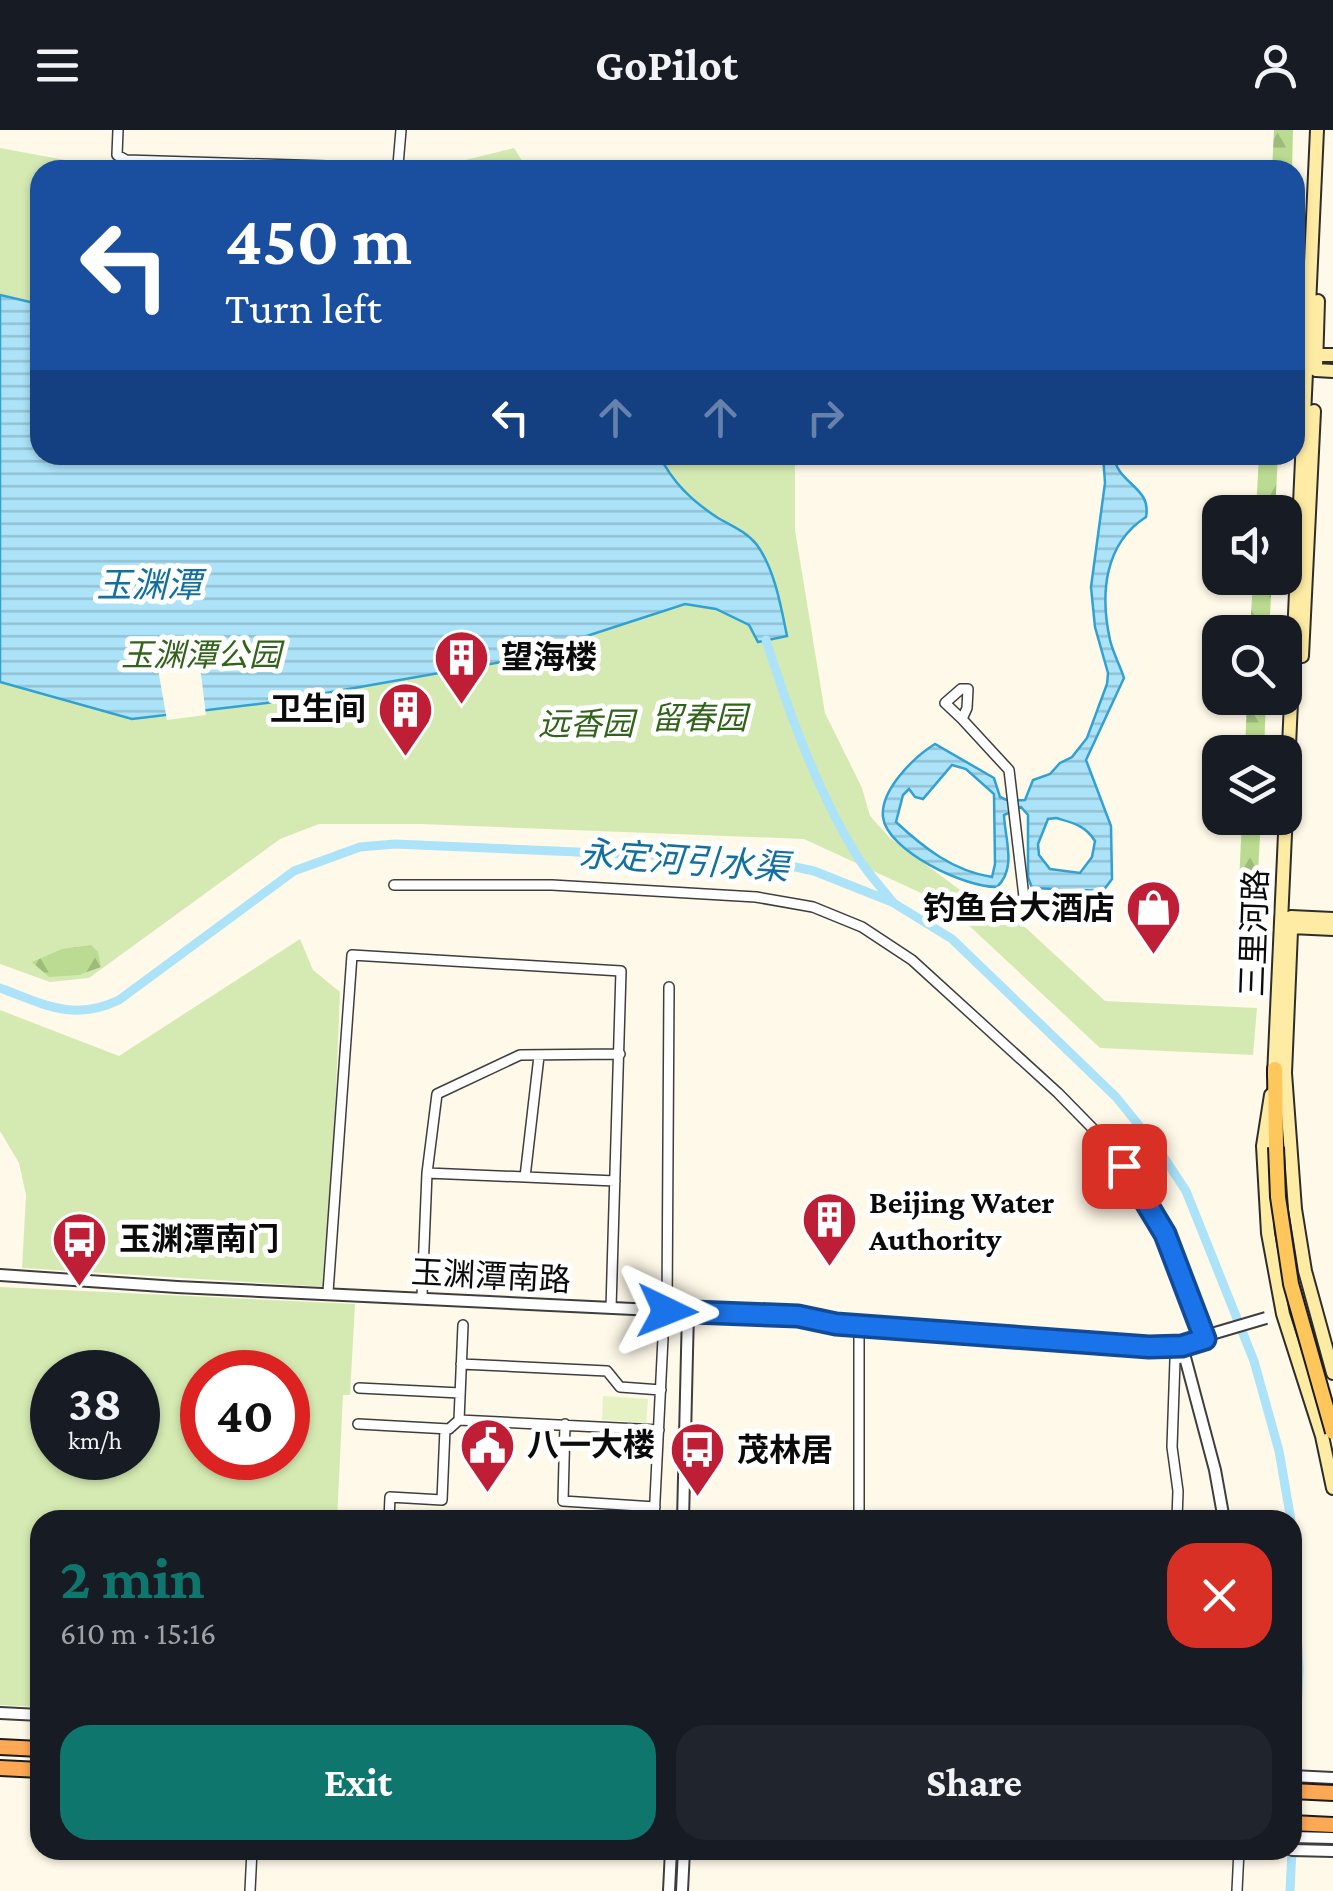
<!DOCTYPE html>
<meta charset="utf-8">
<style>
:root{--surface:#171b24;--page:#20242c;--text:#f1f3f6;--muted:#9ea1a6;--accent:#0f766e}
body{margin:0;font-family:"Crimson Pro","Noto Sans SC",serif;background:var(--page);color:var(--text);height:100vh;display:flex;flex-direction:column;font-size:38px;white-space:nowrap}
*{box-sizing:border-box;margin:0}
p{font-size:32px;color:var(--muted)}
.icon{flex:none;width:55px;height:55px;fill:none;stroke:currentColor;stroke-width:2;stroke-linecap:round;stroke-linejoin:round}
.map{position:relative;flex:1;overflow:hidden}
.side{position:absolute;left:30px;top:1380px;width:1272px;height:350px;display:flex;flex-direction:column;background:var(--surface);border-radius:30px;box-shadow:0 2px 8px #0004}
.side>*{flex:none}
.hud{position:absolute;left:30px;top:30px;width:1275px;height:305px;border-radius:30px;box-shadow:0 2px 8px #0004;background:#1a4fa0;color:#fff;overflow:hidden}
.tools{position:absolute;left:1202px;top:365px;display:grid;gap:20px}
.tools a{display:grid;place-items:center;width:100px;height:100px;border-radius:20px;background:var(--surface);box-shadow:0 2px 8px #0004;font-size:50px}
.speed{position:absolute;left:30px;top:1220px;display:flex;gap:20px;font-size:50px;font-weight:700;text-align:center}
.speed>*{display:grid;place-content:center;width:130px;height:130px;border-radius:50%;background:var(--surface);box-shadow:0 2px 8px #0004;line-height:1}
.speed small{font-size:25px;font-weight:400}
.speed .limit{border:15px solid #d22;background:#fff;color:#111}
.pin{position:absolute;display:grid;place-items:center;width:85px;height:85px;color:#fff;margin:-42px;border-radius:20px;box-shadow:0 5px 15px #0006}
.me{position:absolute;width:110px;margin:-55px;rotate:92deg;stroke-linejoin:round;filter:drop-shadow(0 0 8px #0008)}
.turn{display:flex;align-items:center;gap:35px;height:210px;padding:0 30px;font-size:45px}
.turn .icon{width:130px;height:130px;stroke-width:2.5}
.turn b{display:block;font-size:70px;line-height:85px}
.lanes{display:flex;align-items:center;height:95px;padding:0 30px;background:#0003;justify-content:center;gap:50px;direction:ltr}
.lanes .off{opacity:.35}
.round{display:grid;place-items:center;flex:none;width:105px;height:105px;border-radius:30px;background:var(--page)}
.head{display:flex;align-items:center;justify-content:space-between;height:170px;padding:0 30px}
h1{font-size:60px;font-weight:700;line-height:75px;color:var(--accent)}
.button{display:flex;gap:20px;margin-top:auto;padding:20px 30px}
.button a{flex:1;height:115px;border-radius:30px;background:var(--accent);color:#fff;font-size:40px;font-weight:700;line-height:115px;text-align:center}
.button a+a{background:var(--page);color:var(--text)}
header{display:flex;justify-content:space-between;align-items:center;height:130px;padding:0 30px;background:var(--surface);font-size:45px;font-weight:700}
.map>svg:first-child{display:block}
</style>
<header><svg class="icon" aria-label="menu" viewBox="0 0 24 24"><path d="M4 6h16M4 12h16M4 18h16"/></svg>GoPilot<svg class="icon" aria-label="person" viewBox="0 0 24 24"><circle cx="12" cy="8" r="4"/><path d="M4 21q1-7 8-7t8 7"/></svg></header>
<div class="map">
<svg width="1333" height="1761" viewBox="0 0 1333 1761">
<defs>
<pattern id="forest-firs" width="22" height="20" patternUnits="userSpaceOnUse" patternTransform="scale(2.5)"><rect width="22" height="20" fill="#badb91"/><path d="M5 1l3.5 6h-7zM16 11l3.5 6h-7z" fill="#9fbb7c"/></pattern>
<pattern id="water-rules" width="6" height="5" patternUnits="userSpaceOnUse" patternTransform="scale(2.5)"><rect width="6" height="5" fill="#ace3f8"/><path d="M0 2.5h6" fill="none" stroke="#93c1d3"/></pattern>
</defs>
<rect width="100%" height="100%" fill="#fff9e9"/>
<!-- green -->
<path fill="#d5eab2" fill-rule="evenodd" d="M0,18L92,35L235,40H40V325H795V400L825,583L862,658L870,686L890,708L979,774H1000L1105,871L1257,878L1253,925L1100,918L947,775L804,709L421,694H319L280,709L89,848L50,852L0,834Z
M514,18L528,40H425Z
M300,809L313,840L340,862L328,1157L22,1138L26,1065L19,1033L0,1001V880L119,926Z
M0,1157L355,1174L350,1265H343L337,1390H40V1577L0,1575ZM138,1242V1328H52V1242ZM288,1242V1328H202V1242Z"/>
<!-- forest -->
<path fill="url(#forest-firs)" d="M1274,0H1293L1292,40H1272Z
M1259,325H1278L1275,382H1256Z
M1253,448H1272L1269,502H1250Z
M1247,568H1266L1264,622H1245Z
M1242,688H1261L1256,778L1238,776Z
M91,815L98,822L101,837L79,845L49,847L32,832L62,819Z"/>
<!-- pitch -->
<path fill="#e6f1c4" d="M603,1266L648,1269L646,1293L602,1290Z"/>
<!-- water -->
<path fill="url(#water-rules)" stroke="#30a1d2" stroke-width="2.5" fill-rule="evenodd" d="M0,165L30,172L40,171V325H659C673,353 692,371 718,388C732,396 747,402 757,415C775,440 781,477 787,506L758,512L749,495L716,479L685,474L513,530L275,572L132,589L0,552Z
M1103,325H1114C1116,354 1152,356 1146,387C1104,414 1100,464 1110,510C1113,523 1120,535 1124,548L1086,630L1111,696L1112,749L1103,761L1032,758L1028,747V685L1021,677L1004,685C1005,710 1017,738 997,757C966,758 887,721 883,687C880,660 914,627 935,614L994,648L1000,667L1009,671L1025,670L1033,650L1050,644L1060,633L1072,627L1087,608L1107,554L1108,543L1095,497L1091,457L1105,353ZM952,635L966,639L994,664L995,734L992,747C953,741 924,718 896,692L903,665L909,659L915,667L923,669ZM1056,688C1073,693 1085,695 1095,711L1092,727L1080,743L1050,739L1039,725L1038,714L1048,689Z"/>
<!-- pier -->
<path fill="#fff9e9" d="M196,504L206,585L167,590L156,528Z"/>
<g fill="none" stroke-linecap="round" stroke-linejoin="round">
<!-- canal -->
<path stroke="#ace3f8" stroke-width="9" d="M766,510C789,582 815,656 854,721C864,739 879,755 892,771
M0,858C43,874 74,892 119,870L294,741L360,717L395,714L762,730L814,741L892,772L952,809L1116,967L1159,1020L1186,1061L1254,1231L1279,1321L1291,1390
M1292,1406L1299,1539L1292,1701
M1290,1761L1292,1720"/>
<defs>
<path id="minor" d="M118,0L117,25L126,30L392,38L398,35L401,0
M961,559H968L967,578L962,589L945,573Z
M962,589L1009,640L1024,767
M394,755H552L756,767L813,777L862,797L912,830L1058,963L1108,1014L1140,1058L1165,1104L1205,1209
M427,1043L525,1047L539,926
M525,1047L615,1051
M328,1162L352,825L621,841L611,1178
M422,1166L427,1043L437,964L520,925L620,924
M667,1181L669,857
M463,1195L459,1290L659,1300
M461,1234L607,1241L620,1257L661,1260
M359,1258L460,1263
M358,1294L449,1299L459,1290
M565,1294L563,1371L655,1377
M389,1390L390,1367L442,1370L445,1299
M654,1390L663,1208
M859,1390V1195
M1177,1390L1178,1361L1172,1317L1175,1230L1185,1226
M250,1761L252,1720
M1237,1761L1239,1720"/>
<path id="tertiary" d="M0,1145L177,1157L798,1187L836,1194L1149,1217L1182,1216L1215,1203
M1182,1216L1215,1340L1224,1390
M683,1390L688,1181
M0,1583L40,1585
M1292,1646L1333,1648
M1292,1707L1333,1708
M1292,1720L1333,1721
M669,1761L671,1720
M682,1761L684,1720"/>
<path id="secondary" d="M1316,225H1333
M1310,236L1316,240L1333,241
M1316,236L1318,171
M1302,526L1314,281
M1283,791L1291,787L1333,789
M1287,793L1291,797L1333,799
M1291,801L1285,943L1295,1079L1305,1141L1333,1243
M1274,946L1317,0
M1271,965L1263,1016L1268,1103L1283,1184L1322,1306L1333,1358"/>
<path id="primary" d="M1275,939L1276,1017"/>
<path id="trunk" d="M0,1617L40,1619
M0,1638L40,1640
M1292,1661L1333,1663
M1292,1693L1333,1695"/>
</defs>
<!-- minor casing -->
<use href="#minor" stroke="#3e3e3e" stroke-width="12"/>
<!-- tertiary casing -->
<use href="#tertiary" stroke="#3e3e3e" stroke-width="14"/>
<!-- secondary casing -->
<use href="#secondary" stroke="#2d2d2d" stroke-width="16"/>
<!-- primary casing -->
<use href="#primary" stroke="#1c1c1c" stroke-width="18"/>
<!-- trunk casing -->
<use href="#trunk" stroke="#1c1c1c" stroke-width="18"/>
<!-- minor -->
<use href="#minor" stroke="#fff" stroke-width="9"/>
<!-- tertiary -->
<use href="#tertiary" stroke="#fff" stroke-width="10"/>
<!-- secondary -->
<use href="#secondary" stroke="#ffeca4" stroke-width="12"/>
<!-- primary -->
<use href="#primary" stroke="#fec65b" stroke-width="14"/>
<!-- trunk -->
<use href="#trunk" stroke="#fca854" stroke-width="14"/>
<defs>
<path id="tertiary-bridge" d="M1215,1203L1266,1188"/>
<path id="primary-bridge" d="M1276,1017L1278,1067L1291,1154L1333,1302"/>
</defs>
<!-- tertiary-bridge casing -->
<use href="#tertiary-bridge" stroke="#3e3e3e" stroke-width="14" stroke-linecap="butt"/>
<!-- primary-bridge casing -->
<use href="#primary-bridge" stroke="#1c1c1c" stroke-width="18" stroke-linecap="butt"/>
<!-- tertiary-bridge -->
<use href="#tertiary-bridge" stroke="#fff" stroke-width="10"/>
<!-- primary-bridge -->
<use href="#primary-bridge" stroke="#fec65b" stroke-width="14"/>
</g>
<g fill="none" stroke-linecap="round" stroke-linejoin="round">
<defs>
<path id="route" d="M667,1181L798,1186L836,1194L1149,1217L1182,1216L1205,1209L1165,1104L1124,1036"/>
</defs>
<!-- route casing -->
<use href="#route" stroke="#114b97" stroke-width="25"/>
<!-- route -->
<use href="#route" stroke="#1a73e8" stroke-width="18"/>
</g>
<!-- icons -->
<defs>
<symbol id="building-pin" viewBox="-11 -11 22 30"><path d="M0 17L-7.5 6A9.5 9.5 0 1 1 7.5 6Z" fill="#bf1f36" stroke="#fff"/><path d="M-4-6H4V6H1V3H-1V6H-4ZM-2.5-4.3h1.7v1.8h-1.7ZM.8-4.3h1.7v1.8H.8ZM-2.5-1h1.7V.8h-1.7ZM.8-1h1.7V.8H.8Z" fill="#fff"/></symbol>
<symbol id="shop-pin" viewBox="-11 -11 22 30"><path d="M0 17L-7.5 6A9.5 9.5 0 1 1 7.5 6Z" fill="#bf1f36" stroke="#fff"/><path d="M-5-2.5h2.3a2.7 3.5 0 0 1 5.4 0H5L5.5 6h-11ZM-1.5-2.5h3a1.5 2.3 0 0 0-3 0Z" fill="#fff"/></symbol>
<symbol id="bus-pin" viewBox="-11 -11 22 30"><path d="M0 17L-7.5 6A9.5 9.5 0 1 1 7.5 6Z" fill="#bf1f36" stroke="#fff"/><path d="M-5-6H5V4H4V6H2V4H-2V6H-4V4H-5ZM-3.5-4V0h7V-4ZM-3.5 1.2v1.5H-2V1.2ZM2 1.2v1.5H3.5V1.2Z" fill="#fff"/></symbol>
<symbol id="civic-pin" viewBox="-11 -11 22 30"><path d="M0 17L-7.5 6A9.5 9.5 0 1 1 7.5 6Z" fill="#bf1f36" stroke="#fff"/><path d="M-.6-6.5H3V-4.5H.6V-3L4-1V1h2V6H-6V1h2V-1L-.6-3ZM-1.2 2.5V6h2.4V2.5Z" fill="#fff"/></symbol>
</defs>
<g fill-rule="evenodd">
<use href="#building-pin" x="430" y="496" width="63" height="86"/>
<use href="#building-pin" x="374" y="548" width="63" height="86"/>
<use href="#shop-pin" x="1122" y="746" width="63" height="86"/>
<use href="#building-pin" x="798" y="1058" width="63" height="86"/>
<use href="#bus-pin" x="48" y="1078" width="63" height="86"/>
<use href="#civic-pin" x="456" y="1284" width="63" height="86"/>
<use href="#bus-pin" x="666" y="1288" width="63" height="86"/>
</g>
<g text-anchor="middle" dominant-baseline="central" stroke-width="10" stroke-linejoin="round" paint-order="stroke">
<!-- park labels -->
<g font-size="32" font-style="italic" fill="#31641a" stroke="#fff">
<text x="201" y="525">玉渊潭公园</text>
<text x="699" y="588">留春园</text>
<text x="586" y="594">远香园</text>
</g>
<!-- poi labels -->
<g font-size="32" font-weight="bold" fill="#0b0b0b" stroke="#fff" text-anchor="start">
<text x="501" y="527">望海楼</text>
<text x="366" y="579" text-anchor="end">卫生间</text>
<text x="1115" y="778" text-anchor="end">钓鱼台大酒店</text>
<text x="869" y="1072">Beijing Water<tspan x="869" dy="37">Authority</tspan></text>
<text x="119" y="1109">玉渊潭南门</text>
<text x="527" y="1315">八一大楼</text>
<text x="737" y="1320">茂林居</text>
</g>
<!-- street labels -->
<g font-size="32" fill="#0b0b0b" stroke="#fff">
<text transform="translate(1254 803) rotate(-88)">三里河路</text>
<text transform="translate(491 1146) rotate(3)">玉渊潭南路</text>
</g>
<!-- water labels -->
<g font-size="35" font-style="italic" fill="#1170a0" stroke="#fff">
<text x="149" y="455">玉渊潭</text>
<text transform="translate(684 731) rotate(4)">永定河引水渠</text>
</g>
</g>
</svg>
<div class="tools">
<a><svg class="icon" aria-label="sound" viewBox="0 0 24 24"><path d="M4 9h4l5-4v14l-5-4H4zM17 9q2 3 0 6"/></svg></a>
<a><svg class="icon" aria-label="search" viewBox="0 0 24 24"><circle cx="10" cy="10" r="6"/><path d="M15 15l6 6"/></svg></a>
<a><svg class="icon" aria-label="layers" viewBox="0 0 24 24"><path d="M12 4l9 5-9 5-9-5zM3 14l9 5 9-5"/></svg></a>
</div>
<div class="speed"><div>38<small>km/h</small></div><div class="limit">40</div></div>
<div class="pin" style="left:1124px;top:1036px;background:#d93025"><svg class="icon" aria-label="arrive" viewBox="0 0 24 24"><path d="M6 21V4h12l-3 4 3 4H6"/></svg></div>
<svg class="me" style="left:667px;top:1181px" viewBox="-20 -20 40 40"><path d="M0-17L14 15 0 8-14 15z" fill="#1a73e8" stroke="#fff" stroke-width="4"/></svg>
<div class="hud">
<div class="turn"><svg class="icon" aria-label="left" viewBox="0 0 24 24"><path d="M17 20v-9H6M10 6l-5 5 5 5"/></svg><div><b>450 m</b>Turn left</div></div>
<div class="lanes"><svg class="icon" aria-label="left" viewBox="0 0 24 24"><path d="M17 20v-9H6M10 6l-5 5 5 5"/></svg><svg class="icon off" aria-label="ahead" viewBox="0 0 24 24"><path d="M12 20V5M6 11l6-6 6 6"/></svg><svg class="icon off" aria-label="ahead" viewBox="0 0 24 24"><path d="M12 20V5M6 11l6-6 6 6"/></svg><svg class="icon off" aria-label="right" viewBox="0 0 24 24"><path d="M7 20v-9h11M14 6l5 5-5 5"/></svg></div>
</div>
<section class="side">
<div class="head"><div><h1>2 min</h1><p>610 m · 15:16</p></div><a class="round" style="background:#d93025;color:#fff"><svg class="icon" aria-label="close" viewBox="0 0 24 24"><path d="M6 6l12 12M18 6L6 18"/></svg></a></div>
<div class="button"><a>Exit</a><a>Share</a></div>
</section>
</div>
